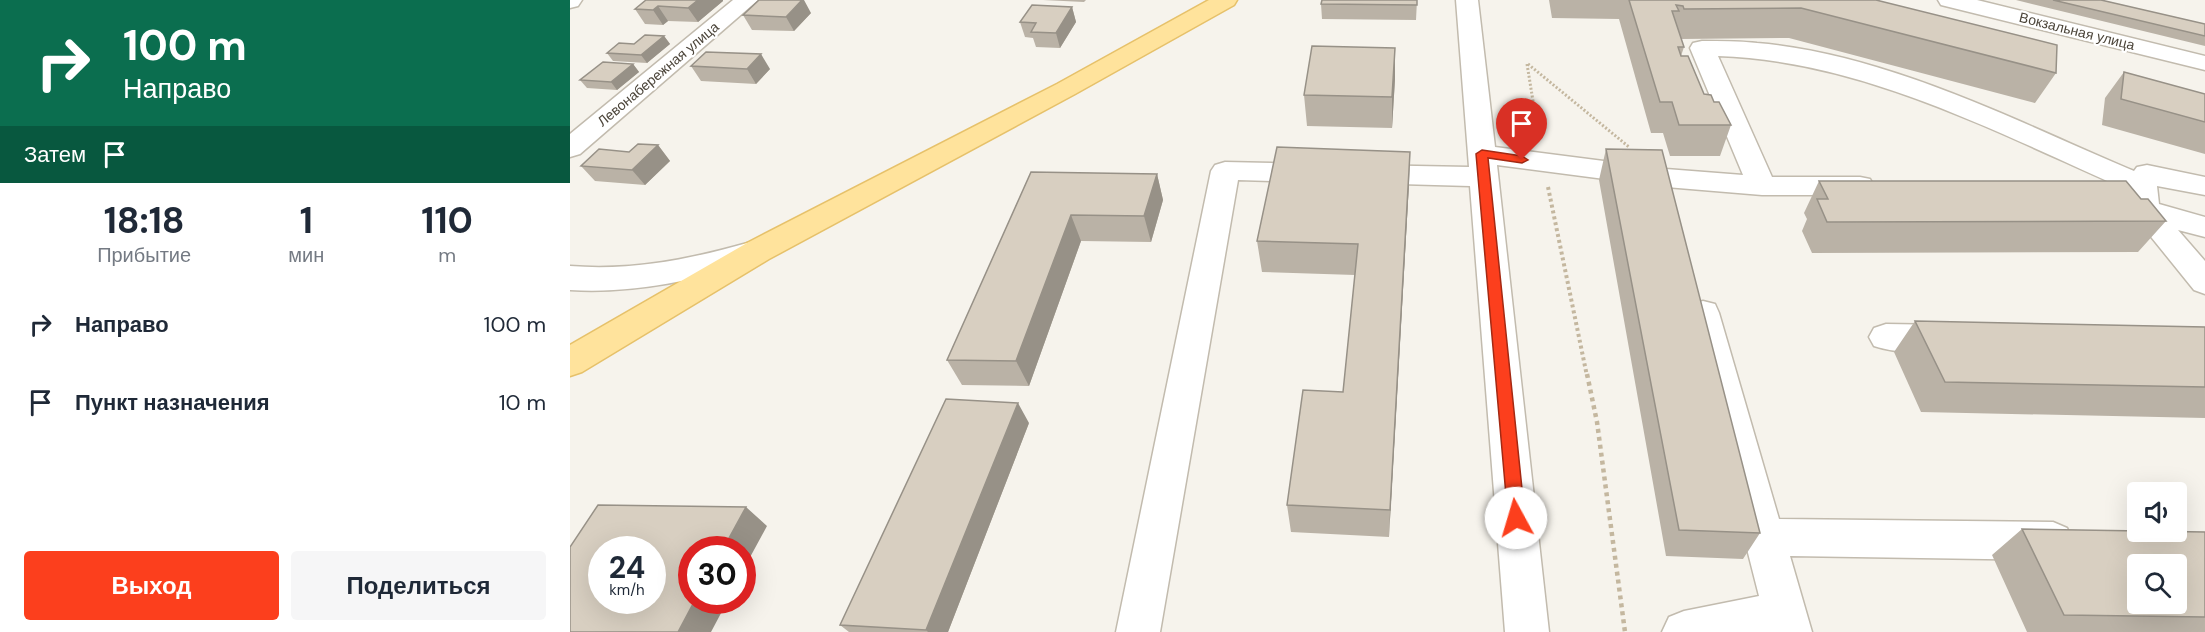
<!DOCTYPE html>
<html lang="ru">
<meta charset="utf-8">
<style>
:root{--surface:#fff;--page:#f6f6f7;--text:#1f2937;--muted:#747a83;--accent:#fc3f1d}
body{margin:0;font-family:"DM Sans",sans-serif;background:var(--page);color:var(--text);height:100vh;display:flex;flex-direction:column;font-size:22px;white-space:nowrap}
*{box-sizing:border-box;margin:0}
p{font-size:20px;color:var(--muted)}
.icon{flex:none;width:33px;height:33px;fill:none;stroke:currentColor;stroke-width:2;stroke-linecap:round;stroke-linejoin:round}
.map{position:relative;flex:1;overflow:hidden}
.sheet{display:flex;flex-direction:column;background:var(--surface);width:570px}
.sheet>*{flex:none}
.banner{background:#0b6e4f;color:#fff;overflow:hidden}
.fabs{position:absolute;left:1557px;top:482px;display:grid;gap:12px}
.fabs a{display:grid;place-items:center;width:60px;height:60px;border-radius:6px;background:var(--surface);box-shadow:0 6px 24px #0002;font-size:30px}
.speed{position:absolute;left:18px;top:536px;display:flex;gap:12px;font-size:30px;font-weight:700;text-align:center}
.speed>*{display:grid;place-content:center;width:78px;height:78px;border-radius:50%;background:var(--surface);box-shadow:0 6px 24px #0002;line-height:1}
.speed small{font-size:15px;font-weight:400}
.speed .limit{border:9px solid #d22;background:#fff;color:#111}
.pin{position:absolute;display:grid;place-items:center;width:51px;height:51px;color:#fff;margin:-62px -26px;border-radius:50% 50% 50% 0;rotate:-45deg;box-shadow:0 0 6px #0007}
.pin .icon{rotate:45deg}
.me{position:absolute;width:66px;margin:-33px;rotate:354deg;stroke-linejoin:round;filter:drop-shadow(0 0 4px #0008)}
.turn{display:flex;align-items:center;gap:21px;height:126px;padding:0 24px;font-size:27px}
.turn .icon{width:78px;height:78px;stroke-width:2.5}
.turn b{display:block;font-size:42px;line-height:51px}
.then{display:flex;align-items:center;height:57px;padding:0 24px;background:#0003;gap:12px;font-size:22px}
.eta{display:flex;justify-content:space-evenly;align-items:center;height:102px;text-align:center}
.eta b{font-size:36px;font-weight:700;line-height:42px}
.button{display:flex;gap:12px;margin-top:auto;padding:12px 24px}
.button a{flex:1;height:69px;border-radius:6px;background:var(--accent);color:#fff;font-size:24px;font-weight:700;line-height:69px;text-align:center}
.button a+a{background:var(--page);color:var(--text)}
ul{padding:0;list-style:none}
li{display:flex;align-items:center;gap:18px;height:78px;padding:0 24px}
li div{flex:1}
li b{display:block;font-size:22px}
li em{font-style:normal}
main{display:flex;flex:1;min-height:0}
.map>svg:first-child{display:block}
</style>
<main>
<section class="sheet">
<div class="banner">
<div class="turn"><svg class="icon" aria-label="right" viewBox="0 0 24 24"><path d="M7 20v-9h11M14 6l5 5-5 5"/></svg><div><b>100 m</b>Направо</div></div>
<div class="then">Затем<svg class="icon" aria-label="arrive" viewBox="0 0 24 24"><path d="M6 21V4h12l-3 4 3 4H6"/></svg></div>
</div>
<div class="eta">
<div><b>18:18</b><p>Прибытие</p></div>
<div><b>1</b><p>мин</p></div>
<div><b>110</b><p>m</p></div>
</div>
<ul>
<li><svg class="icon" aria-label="right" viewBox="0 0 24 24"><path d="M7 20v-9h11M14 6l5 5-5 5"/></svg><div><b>Направо</b></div><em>100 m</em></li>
<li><svg class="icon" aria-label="arrive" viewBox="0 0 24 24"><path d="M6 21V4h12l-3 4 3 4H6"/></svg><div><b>Пункт назначения</b></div><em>10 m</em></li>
</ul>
<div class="button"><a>Выход</a><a>Поделиться</a></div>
</section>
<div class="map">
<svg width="1635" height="632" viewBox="0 0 1635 632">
<rect width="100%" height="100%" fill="#f6f3ec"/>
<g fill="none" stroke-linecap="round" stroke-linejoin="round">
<defs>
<path id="minor" d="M0,0H12L8,6L0,8Z
M163,0H188L10,154L0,157V134Z
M886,0H908L925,147L1096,169L1173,175L1120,48L1123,43L1132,41C1150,41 1169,41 1187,43C1317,54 1446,121 1564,171L1567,167L1577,165L1635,177V195L1587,186L1589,204L1635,217V237L1608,230L1635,261V294L1624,290L1565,217L1560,210V191C1427,133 1295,61 1148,56L1202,177H1290L1300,179L1304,186L1300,193L1290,195H1192L1096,187L927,165L979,632H935L900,186L794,183L784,181L780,174L784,167L794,165L899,167Z
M1368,0H1407L1635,56V70L1371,5Z
M655,162L745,164L755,166L759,173L755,180L745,182L668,180L590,632H546L641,171L645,165Z
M181,242L192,245L196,253L192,261C128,279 67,294 0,290V266C63,271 121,259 181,242Z
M1133,301L1145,304L1149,313L1209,519L1483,522L1497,528L1503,541L1497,554L1483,560L1220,556L1242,632H1092L1099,617L1114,611L1189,596L1117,313L1121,304Z
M1316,324L1378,325L1390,329L1395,338L1390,347C1366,355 1328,354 1304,346L1299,337L1304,328Z"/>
<path id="major" d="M639,0H667L664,5L505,94L199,259L12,372L0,376V345L177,243L487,84Z"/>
</defs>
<!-- minor casing -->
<use href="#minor" stroke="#c2bbae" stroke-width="3"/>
<!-- major casing -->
<use href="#major" stroke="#e6c16a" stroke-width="3"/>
<!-- path-far2 -->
<path stroke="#c4b79f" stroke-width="3" stroke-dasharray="2 2" stroke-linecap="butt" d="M957,64L969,138
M958,64L1059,147"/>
<!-- path-far1 -->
<path stroke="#c4b79f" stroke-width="4" stroke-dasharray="3 3" stroke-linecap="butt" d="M978,187L1017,376"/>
<!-- path -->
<path stroke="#c4b79f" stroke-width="4.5" stroke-dasharray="4 4" stroke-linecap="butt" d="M1017,374L1027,422L1055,632"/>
<!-- minor -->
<use href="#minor" fill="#fff" fill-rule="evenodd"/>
<!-- major -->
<use href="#major" fill="#ffe39c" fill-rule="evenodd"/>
</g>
<!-- wall -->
<path fill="#bab2a6" d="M76,0L153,1L128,22L98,21L93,25L75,24L65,9Z
M473,0H516L514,2Z
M847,0L846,20L752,19L751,4Z
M979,0H1306L1486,73L1465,103L1219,38L1111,39L1114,47L1111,56L1134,94L1144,102L1161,125L1150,156H1100L1093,133H1081L1049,19L982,18Z
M1446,0H1531L1635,24V46Z
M502,7L506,22L490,48L466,47L463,38L455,37L450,22Z
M241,13L224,31L182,30L173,15Z
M94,36L100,44L77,63L43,61L37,53L64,44Z
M825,48V79L822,128L737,126L734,95Z
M63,64L69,72L47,90L17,88L10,80Z
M121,66L200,69L186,84L131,81Z
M1554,72L1635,94V154L1532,125L1535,98Z
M88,145L100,161L75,185L25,181L11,166Z
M1036,149L1190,533L1173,559L1096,556L1029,180Z
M461,172L587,174L593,200L581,242L511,241L459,386L392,385L377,360Z
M1249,181L1571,199L1596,221L1568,252L1242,253L1232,231L1237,219L1234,213Z
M839,183L819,537L721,532L717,505L773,392L785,275L692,272L687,241Z
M1345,321L1635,327V418L1351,412L1324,352Z
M459,423L378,632H279L270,625Z
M1452,529L1635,532V632H1457L1422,555Z"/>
<!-- shaded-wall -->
<path fill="#979187" d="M128,0H153V1L128,22L118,8Z
M232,0H234L241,13L224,31L216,17Z
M88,6L98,21L93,25L83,10Z
M502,7L506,22L490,48L486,33Z
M94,36L100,44L77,63L71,55Z
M825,48V79L822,128V97Z
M191,54L200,69L186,84L177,69Z
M63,64L69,72L47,90L41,82Z
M88,145L100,161L75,185L62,170Z
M840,152L839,183L819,537L820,510Z
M587,174L593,200L581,242L574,216Z
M501,215L511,241L459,386L446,361Z
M448,403L459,423L378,632H358L356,630Z
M176,507L197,526L172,572V549H153Z
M125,600H158L141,632H108Z"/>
<!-- building -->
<path fill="#d8cfc1" stroke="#979187" stroke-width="1.5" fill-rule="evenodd" d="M76,0H128L118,8L88,6L83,10L65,9Z
M189,0H232L216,17L173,15Z
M752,0H847V5L751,4Z
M1059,0H1306L1487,45L1486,73L1231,8L1114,9L1113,6L1106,5L1109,11H1102L1114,47H1108L1111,56H1118L1134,94L1141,95L1144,102H1149L1161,125H1109L1102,102H1090Z
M1483,0H1531L1635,24V36Z
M462,5L502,7L486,33L461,32L466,23L450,22Z
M75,35L94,36L71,55L37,53L49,43L64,44Z
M742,46L825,48L822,97L734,95Z
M136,52L191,54L177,69L121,66Z
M33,62L63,64L41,82L10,80Z
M1554,72L1635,94V122L1551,99Z
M68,144L88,145L62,170L11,166L29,149L59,152Z
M707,147L840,152L820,510L717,505L733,390L773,392L788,244L687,241Z
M1036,149L1092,150L1190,533L1109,530Z
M461,172L587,174L574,216L501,215L446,361L377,360Z
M1249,181H1556L1571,199H1578L1596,221L1257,222L1247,199H1258Z
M1345,321L1635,327V387L1375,382Z
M376,399L448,403L356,630L270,625Z
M28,505L176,507L153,549H122V600H125L108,632H0V547ZM32,549H82V600H32Z
M1452,529L1635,532V617L1494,615ZM1568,564H1606V603H1568Z"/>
<!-- route -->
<path fill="#fc3f1d" stroke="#a42913" stroke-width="1.5" d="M912,150L952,156L958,160L952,163L918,158L955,518L952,523L946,526L941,523L938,518L906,154Z"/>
<g text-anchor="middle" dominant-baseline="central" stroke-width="4.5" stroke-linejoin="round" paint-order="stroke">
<!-- far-street labels -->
<g font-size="14" fill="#4b4439" stroke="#fff">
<text transform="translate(1507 31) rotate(14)">Вокзальная улица</text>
<text transform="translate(88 74) rotate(-40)">Левонабережная улица</text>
</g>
</g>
</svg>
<div class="fabs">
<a><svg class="icon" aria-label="sound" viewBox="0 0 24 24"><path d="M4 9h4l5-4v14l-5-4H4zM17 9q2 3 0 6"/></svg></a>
<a><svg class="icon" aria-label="search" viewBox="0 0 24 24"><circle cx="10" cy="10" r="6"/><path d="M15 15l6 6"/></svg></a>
</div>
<div class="speed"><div>24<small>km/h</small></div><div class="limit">30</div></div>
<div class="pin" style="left:952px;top:160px;background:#d93025"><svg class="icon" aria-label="arrive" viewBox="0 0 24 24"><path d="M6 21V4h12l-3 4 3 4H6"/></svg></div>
<svg class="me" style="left:946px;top:518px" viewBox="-20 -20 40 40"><circle r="19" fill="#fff"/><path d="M0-13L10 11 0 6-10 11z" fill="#fc3f1d"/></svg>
</div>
</main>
